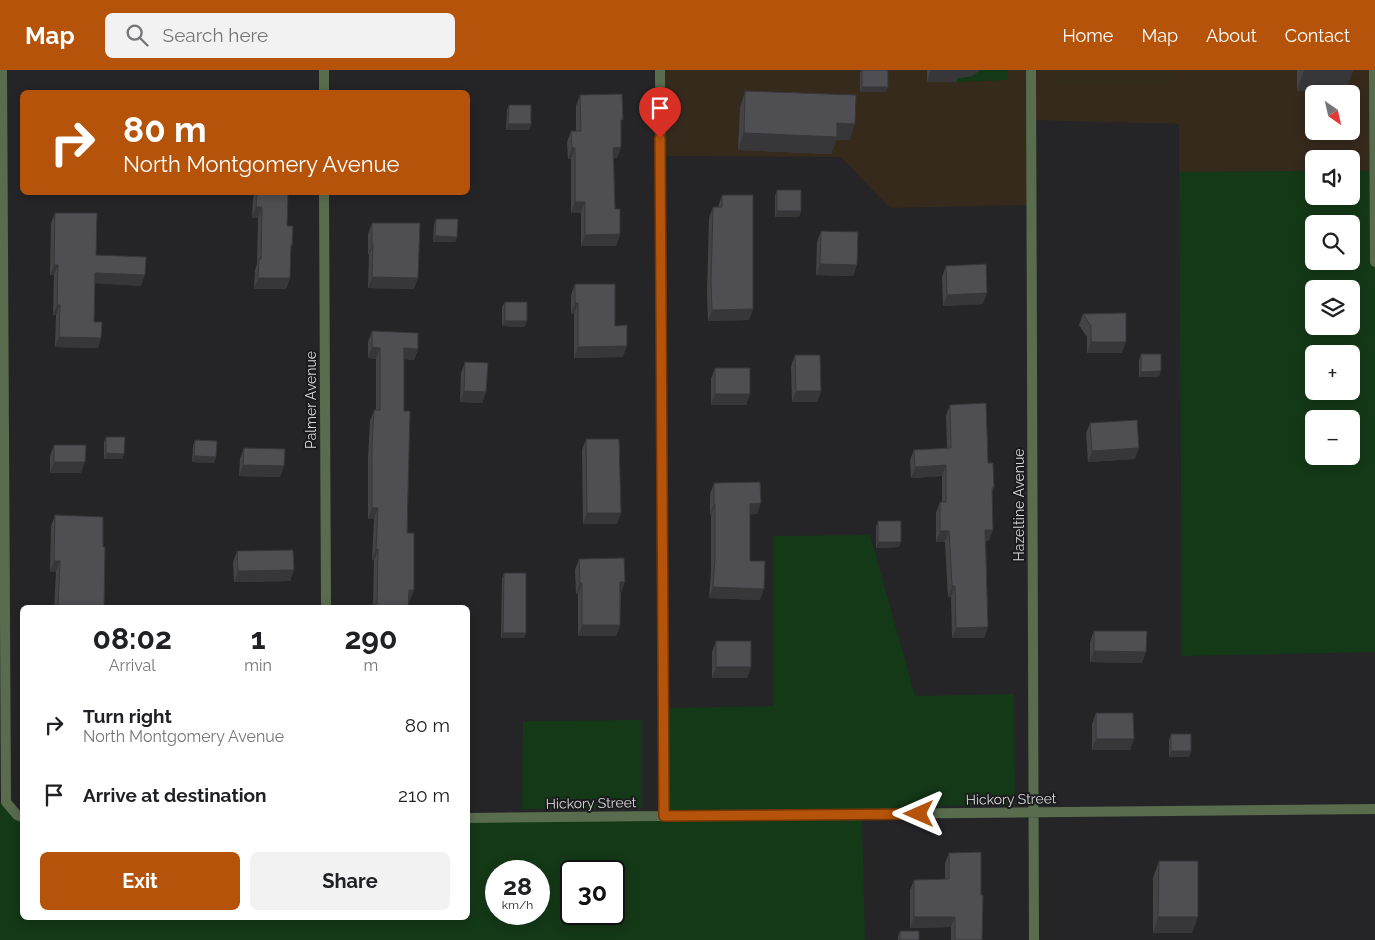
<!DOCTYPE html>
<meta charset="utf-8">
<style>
:root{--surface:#fff;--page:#f2f2f2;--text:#202124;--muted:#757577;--accent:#b45309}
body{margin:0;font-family:Raleway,sans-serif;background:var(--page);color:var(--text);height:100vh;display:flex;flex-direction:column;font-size:19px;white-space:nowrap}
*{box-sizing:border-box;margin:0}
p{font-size:16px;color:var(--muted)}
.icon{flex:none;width:28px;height:28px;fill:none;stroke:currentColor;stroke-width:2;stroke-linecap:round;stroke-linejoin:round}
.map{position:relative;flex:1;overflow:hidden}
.panel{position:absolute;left:20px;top:535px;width:450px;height:315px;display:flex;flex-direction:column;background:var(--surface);border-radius:8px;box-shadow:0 2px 12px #0003}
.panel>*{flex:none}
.banner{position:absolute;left:20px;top:20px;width:450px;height:105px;border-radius:8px;box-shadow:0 2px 12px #0003;background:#b45309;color:#fff;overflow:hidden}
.needle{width:32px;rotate:146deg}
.controls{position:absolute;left:1305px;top:15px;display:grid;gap:10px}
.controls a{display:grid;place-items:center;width:55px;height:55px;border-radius:8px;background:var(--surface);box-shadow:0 2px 12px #0003;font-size:25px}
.speed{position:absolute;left:485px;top:790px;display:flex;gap:10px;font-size:25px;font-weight:700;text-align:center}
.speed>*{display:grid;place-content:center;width:65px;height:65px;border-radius:50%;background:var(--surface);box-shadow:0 2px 12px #0003;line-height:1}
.speed small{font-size:12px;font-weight:400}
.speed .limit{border:2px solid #111;border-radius:8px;background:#fff;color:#111}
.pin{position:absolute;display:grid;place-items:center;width:42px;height:42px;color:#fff;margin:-51px -21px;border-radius:50% 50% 50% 0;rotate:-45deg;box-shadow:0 0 5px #0007}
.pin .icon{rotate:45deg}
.me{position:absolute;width:55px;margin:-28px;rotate:270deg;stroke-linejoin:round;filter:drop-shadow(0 0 4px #0008)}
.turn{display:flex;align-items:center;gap:18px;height:105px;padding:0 20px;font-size:22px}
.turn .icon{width:65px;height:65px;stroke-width:2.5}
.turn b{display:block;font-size:35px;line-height:42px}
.eta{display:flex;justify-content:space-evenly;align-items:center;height:85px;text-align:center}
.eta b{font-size:30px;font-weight:700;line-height:35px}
.cta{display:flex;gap:10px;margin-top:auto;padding:10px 20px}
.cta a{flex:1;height:58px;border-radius:8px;background:var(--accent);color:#fff;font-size:20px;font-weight:700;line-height:58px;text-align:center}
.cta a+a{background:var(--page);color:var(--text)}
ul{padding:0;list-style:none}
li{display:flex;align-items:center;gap:15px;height:70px;padding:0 20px}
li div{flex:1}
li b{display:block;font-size:19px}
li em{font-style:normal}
header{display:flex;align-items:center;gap:30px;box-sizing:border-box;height:70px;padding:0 25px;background:var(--accent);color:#fff}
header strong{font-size:24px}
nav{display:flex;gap:28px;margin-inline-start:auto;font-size:18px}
.search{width:350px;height:45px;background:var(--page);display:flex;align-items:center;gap:12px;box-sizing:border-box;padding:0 18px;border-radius:8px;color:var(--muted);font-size:19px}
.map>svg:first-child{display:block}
</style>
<header>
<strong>Map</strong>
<div class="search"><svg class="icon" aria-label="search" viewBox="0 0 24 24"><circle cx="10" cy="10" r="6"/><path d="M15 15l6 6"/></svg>Search here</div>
<nav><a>Home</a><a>Map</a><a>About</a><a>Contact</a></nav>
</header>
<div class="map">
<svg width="1375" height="870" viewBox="0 0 1375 870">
<rect width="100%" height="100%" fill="#252528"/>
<!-- commercial -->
<path fill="#362a1c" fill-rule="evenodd" d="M660,0H1374L1375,101H1351V89H1314V101L1179,102V54L1032,50V135L890,138L841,87L660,86ZM1314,24H1351V61H1314Z"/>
<!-- industrial -->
<path fill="#332b1b" d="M1058,0H1171L1172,13L1058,15Z"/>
<!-- green -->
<path fill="#143917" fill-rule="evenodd" d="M980,0H1008V10L956,12V3C965,8 973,7 980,0Z
M1314,101V126H1351V101H1375V582L1182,586L1179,102ZM1314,154H1351V191H1314ZM1314,219H1351V256H1314ZM1314,284H1351V321H1314ZM1314,349H1351V386H1314Z
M870,465L915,626L1014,624L1015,735L916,736V744H862L865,870H0V732H6L22,747V848H468V748L663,746V638L774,636L773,466ZM496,801H539V844H496ZM571,801H614V844H571Z
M642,650V738L522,739L523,651Z"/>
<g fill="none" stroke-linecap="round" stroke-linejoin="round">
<!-- minor -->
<path stroke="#596d4e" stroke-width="10" d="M2,0L6,732L17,745L22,747
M324,0V22
M660,0L664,746
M1031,0L1034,870
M1374,0L1375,192
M324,122L326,538
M468,748L1375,739"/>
</g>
<!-- wall -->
<path fill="#444447" d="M861,0H888L886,22H860V3Z
M927,0H980L972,6L957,8L956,12H927Z
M1297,0H1353L1345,21H1297Z
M745,21L855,54L849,70H836L831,84L738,80L740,38Z
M580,25L621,55V77L617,88H614L615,139L620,164L616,176H581V143H571V89H568L567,72L571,61H576V36Z
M509,35L531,54L529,60H506L507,40Z
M777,120L801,141L799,147H775V126Z
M255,122H288L287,156L292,175L290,181V208L286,219H254L255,200L257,194L258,148H252L253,129Z
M722,125L753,239L749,250L708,251L707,223L709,148L713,137H718Z
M55,143L96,185L141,216L95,213L94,252L98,278L55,277L56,245H53L54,205H50L51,153Z
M436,149L457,167L455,172H433L434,154Z
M372,153L414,219L368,218L369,185H368V164Z
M821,161L853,206L816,205L817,172Z
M946,196L983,234L943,236L942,207Z
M575,214L615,256L623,287L574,288V244H571V225Z
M505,232L525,257L502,256V237Z
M1083,244L1122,283H1087V267L1079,255Z
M372,261L418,279L414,290L404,289V341L410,531H408V538H371L372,534H373L374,490H372L374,449H368V389L370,351L374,340H376V289L368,288V272Z
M1141,284L1159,307H1139V290Z
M795,285L821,321L817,332H792L791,296Z
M465,292L486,322L482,333L460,332L461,303Z
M715,298L750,324L746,335H711V309Z
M950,335L988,393L994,418L992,422L989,471H986L988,557L984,568H952L951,527H948L945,472H936V443L940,432H942V406L911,408L910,390L914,380L947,378L946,346Z
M1090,353L1135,389L1088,392L1086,364Z
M106,367L124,384L122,389H104V372Z
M586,369L617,454H583L582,380Z
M195,370L216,387L214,393L192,392L193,376Z
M54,375L81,403H50V386Z
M244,378L284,396L280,407L239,406L240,389Z
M714,413L757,444H750V491L760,530L709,528L711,501V445H710V424Z
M55,445L103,477L104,538H54L56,502H50L51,456Z
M878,451L899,477L876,478V457Z
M237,481L294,500L290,511L234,512L233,492Z
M579,489L621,523L620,555L616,566H578V524H576L575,500Z
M504,503L526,563L524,568H501L502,509Z
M1094,561L1142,593L1090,592V572Z
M716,571L751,597L747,608H712V582Z
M1096,643L1134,669L1130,680H1092V654Z
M1171,664L1191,681L1189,687H1169V670Z
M949,783L981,825L982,870H951V857L910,858V820L914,810L945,809V793Z
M1159,791L1192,863H1153V808Z
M900,861L919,870H898V866Z"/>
<!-- shaded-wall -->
<path fill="#37373a" d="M931,0H980L972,6L957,8L956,12H927Z
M1304,0H1353L1345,21H1297Z
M862,17H888L886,22H860Z
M837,53L855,54L849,70H836L831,84L738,80L744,63Z
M508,54H531L529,60H506Z
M621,77L617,88L609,89L613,78Z
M572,78H575L571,89H568Z
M575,132H585L581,143H571Z
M256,137H262L258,148H252Z
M777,141H801L799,147H775Z
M620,164L616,176H581L585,165Z
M435,166L457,167L455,172H433Z
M372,174H373L369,185H368Z
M820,194L857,195L853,206L816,205Z
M54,195H58L54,205H50Z
M95,203L145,205L141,216L92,213Z
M372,207L418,208L414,219L368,218Z
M258,208H290L286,219H254Z
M987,223L983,234L943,236L947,225Z
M575,233H578L574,244H571Z
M57,235H60L56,245H53Z
M753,239L749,250L708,251L712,240Z
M505,251H527L525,257L502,256Z
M59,267L101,268L98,278L55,277Z
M1091,272H1126L1122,283H1087Z
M627,276L623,287L574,288L578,277Z
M372,277L380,278L376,289L368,288Z
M404,278L418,279L414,290L400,289Z
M1161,301L1159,307H1139L1141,302Z
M464,321L486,322L482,333L460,332Z
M796,321H821L817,332H792Z
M715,324H750L746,335H711Z
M1139,378L1135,389L1088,392L1092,381Z
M106,383L124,384L122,389H104Z
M194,386L216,387L214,393L192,392Z
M54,392H85L81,403H50Z
M243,395L284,396L280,407L239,406Z
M946,395L942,406L911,408L915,397Z
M761,433L757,444L746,445L750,434Z
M714,434H715L711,445H710Z
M372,438H378L374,449H368Z
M587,443H621L617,454H583Z
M985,460H993L989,471H981Z
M940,461H949L945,472H936Z
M878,472H901L899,477L876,478Z
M376,479H378L374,490H372Z
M54,491H60L56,502H50Z
M294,500L290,511L234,512L238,501Z
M620,512H625L621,523Z
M580,513H582L578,524H576Z
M952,516H955L951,527H948Z
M713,517L764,519L760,530L709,528Z
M409,520H414L410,531H405Z
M582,555H620L616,566H578Z
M988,557L984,568H952L956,558Z
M503,563H526L524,568H501Z
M1094,581L1146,582L1142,593L1090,592Z
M716,597H751L747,608H712Z
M1096,669H1134L1130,680H1092Z
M1171,681H1191L1189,687H1169Z
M914,847H955L951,857L910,858Z
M1158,847H1198L1192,863H1153Z"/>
<!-- building -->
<path fill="#4f4f53" stroke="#37373a" d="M862,0H888V17H862Z
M745,21L856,25L855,54L837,53V67L744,63Z
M622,24L623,50H621V77L613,78L615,139H620V164L585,165V132H575V78H572L571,61H581L580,25Z
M509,35H531V54H508Z
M777,120H801V141H777Z
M257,122H288L287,156H293L292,175H291L290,208H258L259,189H261L262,137H256Z
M722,125H753V239L712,240L711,212L713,137H722Z
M55,143H97L96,185L146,187L145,205L95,203L94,252H102L101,268L59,267L60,235H57L58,195H54Z
M436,149H458L457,167L435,166Z
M372,153H420L418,208L372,207L373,174H372Z
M821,161L858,162L857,195L820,194Z
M986,194L987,223L947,225L946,196Z
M575,214H615V256L627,255V276L578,277V233H575Z
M505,232H527V251H505Z
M1126,243V272H1091V256L1083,244Z
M372,261L418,263V279L404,278V341H410L407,463H414V520H409L408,538H372V534H377L378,479H376L378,438H372V378L374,340H380V278L372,277Z
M1141,284H1161V301L1141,302Z
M795,285H820L821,321H796Z
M465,292L488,293L486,322L464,321Z
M715,298H750V324H715Z
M986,333L988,393H993L994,418H992L993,460H985L988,557L956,558L955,516H952L949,461H940V432H946V395L915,397L914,380L951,378L950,335Z
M1137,350L1139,378L1092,381L1090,353Z
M106,367H125L124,384L106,383Z
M586,369H619L621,443H587Z
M195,370L217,371L216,387L194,386Z
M54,375H86L85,392H54Z
M244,378L285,379L284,396L243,395Z
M760,412L761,433L750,434V491H765L764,519L713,517L715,490V434H714V413Z
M55,445L103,447V477H105L104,538H58L60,491H54Z
M878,451H901V472H878Z
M293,480L294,500L238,501L237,481Z
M624,488L625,512H620V555H582V513H580L579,489Z
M504,503H526V563H503Z
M1094,561H1147L1146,582L1094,581Z
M716,571H751V597H716Z
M1096,643H1133L1134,669H1096Z
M1171,664H1191V681H1171Z
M981,782V825H983L982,870H955V847H914V810L949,809V783Z
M1159,791H1198V847H1158Z
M900,861H919V870H900Z"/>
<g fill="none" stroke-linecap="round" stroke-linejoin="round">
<defs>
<path id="route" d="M660,68L664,746L919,744"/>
</defs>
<!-- route casing -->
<use href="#route" stroke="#753606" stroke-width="12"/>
<!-- route -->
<use href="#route" stroke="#b45309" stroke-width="9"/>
</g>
<g text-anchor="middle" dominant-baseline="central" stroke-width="4" stroke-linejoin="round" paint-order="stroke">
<!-- street labels -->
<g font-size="14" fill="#d7d6d9" stroke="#1b1b1e">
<text transform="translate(311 330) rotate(-90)">Palmer Avenue</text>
<text transform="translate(1019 435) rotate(-90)">Hazeltine Avenue</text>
<text transform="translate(1011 729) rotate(-1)">Hickory Street</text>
<text transform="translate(591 733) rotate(-1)">Hickory Street</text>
</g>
</g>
</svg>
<div class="controls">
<a><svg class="needle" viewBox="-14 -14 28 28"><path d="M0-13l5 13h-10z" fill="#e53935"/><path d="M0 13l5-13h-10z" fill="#757577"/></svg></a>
<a><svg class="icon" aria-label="sound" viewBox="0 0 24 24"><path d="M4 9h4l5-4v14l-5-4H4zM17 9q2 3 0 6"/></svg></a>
<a><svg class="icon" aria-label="search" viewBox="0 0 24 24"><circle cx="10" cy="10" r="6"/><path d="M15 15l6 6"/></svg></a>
<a><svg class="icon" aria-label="layers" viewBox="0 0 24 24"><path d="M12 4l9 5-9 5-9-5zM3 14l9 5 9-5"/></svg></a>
<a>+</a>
<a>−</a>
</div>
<div class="speed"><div>28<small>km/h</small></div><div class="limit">30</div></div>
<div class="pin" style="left:660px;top:68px;background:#d93025"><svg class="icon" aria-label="arrive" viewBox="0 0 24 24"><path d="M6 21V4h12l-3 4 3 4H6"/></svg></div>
<svg class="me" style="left:919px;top:744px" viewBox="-20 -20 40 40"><path d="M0-17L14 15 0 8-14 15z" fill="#b45309" stroke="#fff" stroke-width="4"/></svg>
<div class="banner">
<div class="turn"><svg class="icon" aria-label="right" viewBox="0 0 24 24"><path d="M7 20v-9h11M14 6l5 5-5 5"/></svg><div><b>80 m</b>North Montgomery Avenue</div></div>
</div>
<section class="panel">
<div class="eta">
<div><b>08:02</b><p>Arrival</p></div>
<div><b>1</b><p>min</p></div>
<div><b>290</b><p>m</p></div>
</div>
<ul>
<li><svg class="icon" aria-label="right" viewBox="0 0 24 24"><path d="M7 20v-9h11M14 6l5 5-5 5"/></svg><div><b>Turn right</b><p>North Montgomery Avenue</p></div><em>80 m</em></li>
<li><svg class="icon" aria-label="arrive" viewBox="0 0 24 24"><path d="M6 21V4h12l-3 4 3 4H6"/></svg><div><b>Arrive at destination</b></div><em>210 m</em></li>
</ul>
<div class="cta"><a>Exit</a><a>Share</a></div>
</section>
</div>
